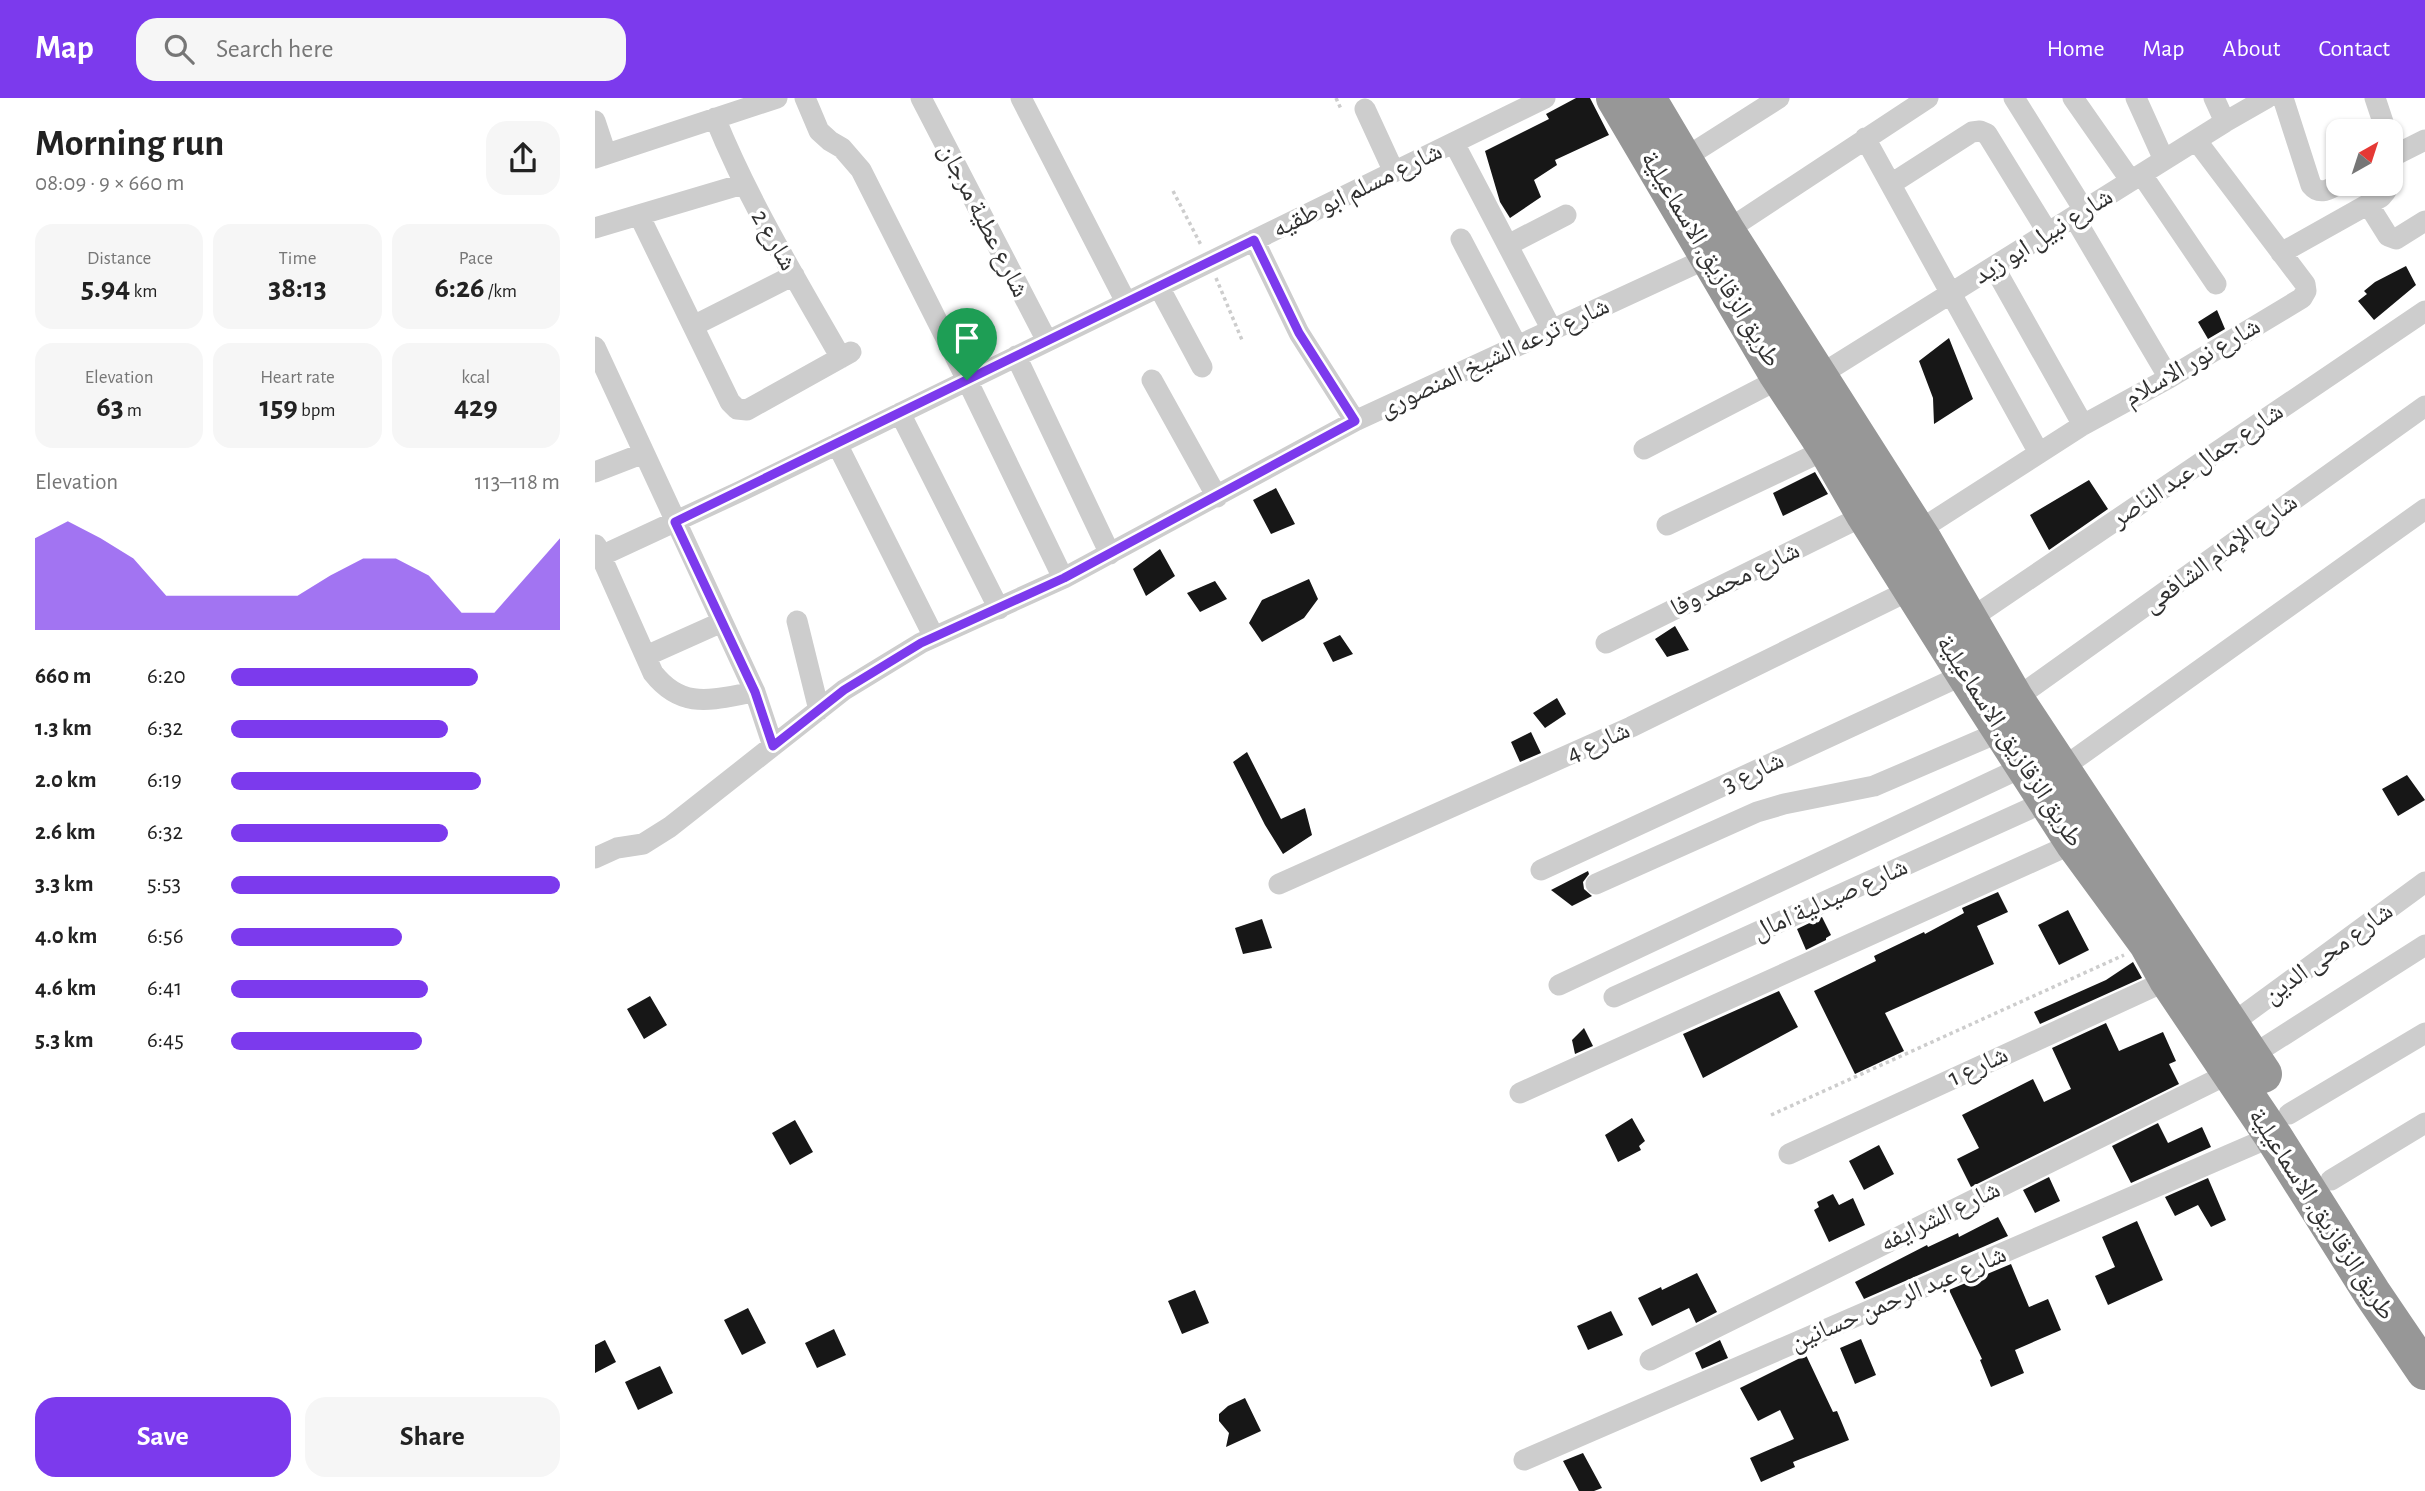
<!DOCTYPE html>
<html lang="en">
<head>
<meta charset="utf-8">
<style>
	:root { --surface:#fff; --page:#f6f6f6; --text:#222; --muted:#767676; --accent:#7c3aed }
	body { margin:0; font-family:"Alegreya Sans","Noto Naskh Arabic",sans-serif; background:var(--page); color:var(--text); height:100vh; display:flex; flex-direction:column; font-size:26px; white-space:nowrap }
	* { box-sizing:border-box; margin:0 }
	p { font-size:23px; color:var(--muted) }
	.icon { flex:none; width:38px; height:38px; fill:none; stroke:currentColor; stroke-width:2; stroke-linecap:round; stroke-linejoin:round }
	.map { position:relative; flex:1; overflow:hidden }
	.details { display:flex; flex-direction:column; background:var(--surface); width:595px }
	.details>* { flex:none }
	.needle { width:46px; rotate:39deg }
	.tools { position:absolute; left:1731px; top:21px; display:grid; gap:14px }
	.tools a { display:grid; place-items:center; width:77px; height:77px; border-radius:14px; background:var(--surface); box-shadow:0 2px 5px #0004; font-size:35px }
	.pin { position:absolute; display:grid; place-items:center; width:60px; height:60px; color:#fff; margin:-72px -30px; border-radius:50% 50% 50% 0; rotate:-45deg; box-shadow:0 0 7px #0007 }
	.pin .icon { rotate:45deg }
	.round { display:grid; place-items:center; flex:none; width:74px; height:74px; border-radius:21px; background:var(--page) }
	.summary { display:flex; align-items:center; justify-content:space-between; height:119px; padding:0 35px }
	h1 { font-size:38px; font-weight:700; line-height:52px }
	.stats { display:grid; grid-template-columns:repeat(3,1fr); gap:10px; height:119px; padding:7px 35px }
	.stats div { display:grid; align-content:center; border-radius:18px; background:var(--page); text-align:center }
	.stats b { font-size:30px; font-weight:700 }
	.stats small { font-size:19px; font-weight:400 }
	.stats p { font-size:19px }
	.chart { height:196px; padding:14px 35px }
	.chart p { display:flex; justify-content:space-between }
	.chart svg { width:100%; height:126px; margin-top:7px; fill:var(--accent); opacity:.7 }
	.button { display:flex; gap:14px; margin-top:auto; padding:14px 35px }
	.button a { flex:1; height:80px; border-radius:21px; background:var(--accent); color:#fff; font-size:28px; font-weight:700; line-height:80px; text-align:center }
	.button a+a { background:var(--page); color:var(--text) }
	ul { padding:0 35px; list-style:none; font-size:23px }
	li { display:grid; grid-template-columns:112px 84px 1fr; align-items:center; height:52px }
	li i { height:18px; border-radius:9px; background:var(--accent) }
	header { display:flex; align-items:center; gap:42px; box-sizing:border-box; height:98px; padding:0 35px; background:var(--accent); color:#fff }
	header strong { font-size:33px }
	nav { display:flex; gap:38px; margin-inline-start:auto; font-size:24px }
	.search { width:490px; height:63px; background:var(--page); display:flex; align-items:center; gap:18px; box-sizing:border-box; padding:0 24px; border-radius:21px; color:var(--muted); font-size:26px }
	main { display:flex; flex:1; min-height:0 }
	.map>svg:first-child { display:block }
</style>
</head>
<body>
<header>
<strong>Map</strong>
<div class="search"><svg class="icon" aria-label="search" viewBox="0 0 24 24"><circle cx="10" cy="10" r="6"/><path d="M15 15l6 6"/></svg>Search here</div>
<nav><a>Home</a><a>Map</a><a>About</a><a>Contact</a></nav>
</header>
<main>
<section class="details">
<div class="summary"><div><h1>Morning run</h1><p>08:09 · 9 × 660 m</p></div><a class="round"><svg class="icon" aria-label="share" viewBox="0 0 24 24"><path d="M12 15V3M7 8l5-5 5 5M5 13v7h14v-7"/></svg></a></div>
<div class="stats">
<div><p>Distance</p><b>5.94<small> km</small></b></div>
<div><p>Time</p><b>38:13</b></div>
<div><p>Pace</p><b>6:26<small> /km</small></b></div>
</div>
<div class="stats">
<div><p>Elevation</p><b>63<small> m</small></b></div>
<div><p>Heart rate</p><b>159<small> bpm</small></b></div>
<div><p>kcal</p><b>429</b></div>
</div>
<div class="chart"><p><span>Elevation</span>113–118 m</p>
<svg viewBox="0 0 160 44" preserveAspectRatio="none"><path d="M0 44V12L10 6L20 12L30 19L40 32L50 32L60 32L70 32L80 32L90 25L100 19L110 19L120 25L130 38L140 38L150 25L160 12V44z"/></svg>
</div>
<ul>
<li><b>660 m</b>6:20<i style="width:75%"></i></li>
<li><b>1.3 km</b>6:32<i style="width:66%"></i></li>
<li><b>2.0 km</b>6:19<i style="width:76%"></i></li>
<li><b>2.6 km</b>6:32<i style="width:66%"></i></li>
<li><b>3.3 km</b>5:53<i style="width:100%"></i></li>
<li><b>4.0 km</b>6:56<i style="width:52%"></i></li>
<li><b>4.6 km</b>6:41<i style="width:60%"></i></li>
<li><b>5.3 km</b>6:45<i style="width:58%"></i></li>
</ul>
<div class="button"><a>Save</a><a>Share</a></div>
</section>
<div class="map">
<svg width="1830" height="1393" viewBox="0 0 1830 1393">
	<rect width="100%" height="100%" fill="#fff"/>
	<path fill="#171717" d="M 981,0 L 995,0 L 1014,37 L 960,62 L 962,67 L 939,82 L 946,99 L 915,120 L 905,104 L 890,53 L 954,21 L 951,16 Z
		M 1811,168 L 1821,187 L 1779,222 L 1763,203 L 1772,196 L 1769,193 L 1780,184 Z
		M 1622,212 L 1630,231 L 1613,241 L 1603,224 Z
		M 1354,240 L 1378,301 L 1339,326 L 1338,300 L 1324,263 Z
		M 1220,374 L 1233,396 L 1188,418 L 1178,395 Z
		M 1494,382 L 1513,411 L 1454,452 L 1435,417 Z
		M 681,390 L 700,426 L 676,436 L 658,402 Z
		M 565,451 L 580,478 L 551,498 L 538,471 Z
		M 714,481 L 723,501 L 709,520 L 667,544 L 654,525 L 667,502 Z
		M 620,483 L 632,501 L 605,514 L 592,495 Z
		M 1080,528 L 1094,552 L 1072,559 L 1060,541 Z
		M 745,537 L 758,556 L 738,564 L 728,545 Z
		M 962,600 L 971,616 L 950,630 L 938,615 Z
		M 936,634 L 946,655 L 925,664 L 916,644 Z
		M 652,654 L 686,721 L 710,710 L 717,737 L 688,756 L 670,727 L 638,664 Z
		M 1812,677 L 1830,702 L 1803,718 L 1787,691 Z
		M 993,773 L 994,776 L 988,784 L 989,791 L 997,798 L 977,808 L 956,792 Z
		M 1403,794 L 1413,814 L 1382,828 L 1399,866 L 1290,915 L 1309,953 L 1260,976 L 1219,893 L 1281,863 L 1279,858 L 1329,834 L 1330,836 L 1369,815 L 1367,810 Z
		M 1473,812 L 1494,852 L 1464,867 L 1443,827 Z
		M 1227,819 L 1236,837 L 1231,840 L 1231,842 L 1211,852 L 1202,831 Z
		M 667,821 L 677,850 L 648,856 L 640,830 Z
		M 1538,864 L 1547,880 L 1445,926 L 1439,914 L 1511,882 Z
		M 1184,893 L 1203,929 L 1108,980 L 1088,936 Z
		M 55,898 L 72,927 L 49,941 L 32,911 Z
		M 1511,925 L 1524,953 L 1568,934 L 1581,963 L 1574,966 L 1584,986 L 1376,1089 L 1362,1061 L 1384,1050 L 1367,1017 L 1438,981 L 1449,1004 L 1476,991 L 1457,950 Z
		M 989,930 L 998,948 L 980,956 L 977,942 Z
		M 1037,1020 L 1050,1043 L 1044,1048 L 1046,1052 L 1023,1064 L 1010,1037 Z
		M 200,1022 L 218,1054 L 195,1067 L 177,1035 Z
		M 1563,1025 L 1573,1045 L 1607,1029 L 1616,1049 L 1536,1085 L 1517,1048 Z
		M 1284,1047 L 1299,1076 L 1269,1092 L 1254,1063 Z
		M 1454,1079 L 1465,1103 L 1440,1115 L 1428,1092 Z
		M 1613,1080 L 1631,1122 L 1616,1129 L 1603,1107 L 1580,1118 L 1570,1099 Z
		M 1238,1096 L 1244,1107 L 1258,1100 L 1270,1127 L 1234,1144 L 1219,1112 L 1224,1109 L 1222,1104 Z
		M 1403,1119 L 1413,1138 L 1269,1201 L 1260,1184 L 1332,1147 L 1333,1149 L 1363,1135 L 1364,1139 Z
		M 1542,1123 L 1568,1182 L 1513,1207 L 1500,1178 L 1520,1169 L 1507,1139 Z
		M 1416,1166 L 1434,1209 L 1453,1201 L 1466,1232 L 1420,1252 L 1429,1275 L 1396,1289 L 1385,1262 L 1387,1261 L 1354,1192 Z
		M 1102,1175 L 1122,1214 L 1101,1225 L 1094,1210 L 1057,1228 L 1043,1200 L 1066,1189 L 1067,1192 Z
		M 600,1192 L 614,1225 L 587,1236 L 573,1203 Z
		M 153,1210 L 171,1245 L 147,1257 L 129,1222 Z
		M 1016,1213 L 1028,1237 L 993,1252 L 982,1228 Z
		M 239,1231 L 251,1257 L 222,1270 L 210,1245 Z
		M 1266,1241 L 1281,1277 L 1260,1286 L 1245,1250 Z
		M 10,1242 L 21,1264 L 0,1275 L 0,1247 Z
		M 1125,1242 L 1133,1260 L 1107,1271 L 1100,1255 Z
		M 1211,1257 L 1238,1314 L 1242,1313 L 1254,1342 L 1198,1364 L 1200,1369 L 1166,1384 L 1155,1360 L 1199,1341 L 1185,1312 L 1163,1323 L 1145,1290 Z
		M 65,1268 L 78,1295 L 43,1312 L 30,1284 Z
		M 650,1300 L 666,1333 L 631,1349 L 634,1335 L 624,1323 L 624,1316 L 633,1308 Z
		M 988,1355 L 1007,1390 L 999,1393 L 984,1393 L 968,1363 Z"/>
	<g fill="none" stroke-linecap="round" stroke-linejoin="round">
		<path stroke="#cdcdcd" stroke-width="3.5" stroke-dasharray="3.5 3.5" stroke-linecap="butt" d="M 741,0 L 746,11
			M 578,93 L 606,147
			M 621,180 L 647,242
			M 1176,1017 L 1529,857"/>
		<path stroke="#cdcdcd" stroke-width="21" d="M 210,0 L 224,33 L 235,43 L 247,50 L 266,72 L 372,282 L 468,480
			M 326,0 L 452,243
			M 426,0 L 531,204
			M 1419,0 L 1489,112
			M 1478,0 L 1536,83
			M 1541,0 L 1569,62
			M 1619,0 L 1630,24
			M 1688,0 L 1716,87 C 1725,98 1734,91 1744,86
			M 1780,0 L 1788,24
			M 770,11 L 799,74
			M 120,20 C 154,104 201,181 246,260
			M 0,23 L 11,56
			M 1270,40 L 1444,355
			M 859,45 L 957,232
			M 1796,59 L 1830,42
			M 0,60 L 182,0
			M 1088,61 L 1184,0
			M 1547,77 L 1621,186
			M 1296,86 L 1377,34 L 1385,33 L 1392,36 L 1453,135
			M 1773,106 L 1793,138 L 1801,141 L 1830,123
			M 44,117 L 135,304 L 142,311 L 152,312 L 256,254
			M 1479,119 L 1574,280
			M 0,130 L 148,86
			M 1131,133 L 1333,0
			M 866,141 L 922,248
			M 659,142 L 704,235 L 760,323
			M 913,147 L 971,117
			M 1686,155 L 1786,99 L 1791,93 L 1792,86
			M 1399,169 L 1488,327
			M 564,189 L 607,269
			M 98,228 L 199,177
			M 0,249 L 160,594 L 178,648
			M 421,258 L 515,456
			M 1225,277 L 1630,24 L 1672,0
			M 557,282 L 622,399
			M 305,315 L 404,511
			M 242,346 L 339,539
			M 1049,351 L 1186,280
			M 0,374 L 49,355
			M 1072,427 L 1232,351
			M 1323,433 L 1488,327 L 1574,280 L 1707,200 L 1711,193 L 1710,186 L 1601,42
			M 1,447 L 58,575 C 88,613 118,601 160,594
			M 6,458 L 146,393 L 950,0
			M 1375,521 L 1830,213
			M 202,523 L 224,612
			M 1011,545 L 1270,417
			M 51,558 L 127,524
			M 1420,601 L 1830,308
			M 1466,671 L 1830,411
			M 0,760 L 22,750 L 48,746 L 75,729 L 249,592 L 326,545 L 469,480 L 760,323 L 1115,159
			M 946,772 L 1370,576
			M 684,786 L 1036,629 L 1317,491
			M 1001,786 L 1162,714 L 1189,706 L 1279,688 L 1407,633
			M 964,887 L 1430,668
			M 1019,899 L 1452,703
			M 1635,927 L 1830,784
			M 1656,958 L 1830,847
			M 925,995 L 1479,745
			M 1694,1016 L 1830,935
			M 1194,1056 L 1573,882
			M 1736,1082 L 1830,1025
			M 1055,1262 L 1635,975
			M 929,1362 L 1678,1038"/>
		<path stroke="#979797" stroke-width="38" d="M 1020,0 L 1182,275 L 1232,351 L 1270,417 L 1370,576 L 1479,745 L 1553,846 L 1573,882 L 1678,1038 L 1777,1195 L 1830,1273
			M 1052,0 L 1131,133 L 1329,444 L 1420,601 L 1668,976"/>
	</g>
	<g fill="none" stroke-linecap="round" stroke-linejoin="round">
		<g stroke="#fff" stroke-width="14">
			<path id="route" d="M 659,142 L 704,235 L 760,323 L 469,480 L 326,545 L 249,592 L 178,648 L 160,594 L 80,424 Z"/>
		</g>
		<use href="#route" stroke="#7c3aed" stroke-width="9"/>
	</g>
	<g text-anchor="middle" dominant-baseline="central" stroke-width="7" stroke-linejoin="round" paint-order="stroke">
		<g font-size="26" fill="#303030" stroke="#fff">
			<text transform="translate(762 92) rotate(-26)">شارع مسلم ابو طقيه</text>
			<text transform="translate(389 122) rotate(63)">شارع عطية مرجان</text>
			<text transform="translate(1448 138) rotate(-32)">شارع نبيل ابو زيد</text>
			<text transform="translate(179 142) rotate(60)">شارع 2</text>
			<text transform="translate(1116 161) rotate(59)">طريق الزقازيق, الاسماعيلية</text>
			<text transform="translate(899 259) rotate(-25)">شارع ترعه الشيخ المنصورى</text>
			<text transform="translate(1597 264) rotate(-30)">شارع نور الاسلام</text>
			<text transform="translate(1602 367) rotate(-34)">شارع جمال عبد الناصر</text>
			<text transform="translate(1625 455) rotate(-36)">شارع الإمام الشافعى</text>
			<text transform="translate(1140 481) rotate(-26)">شارع محمد وفا</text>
			<text transform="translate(1415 643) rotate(57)">طريق الزقازيق, الاسماعيلية</text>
			<text transform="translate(1003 644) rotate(-24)">شارع 4</text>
			<text transform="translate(1158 674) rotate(-25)">شارع 3</text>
			<text transform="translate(1235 801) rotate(-24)">شارع صيدلية امال</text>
			<text transform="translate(1733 855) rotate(-36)">شارع محى الدين</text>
			<text transform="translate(1383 968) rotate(-25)">شارع 1</text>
			<text transform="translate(1727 1116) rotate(57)">طريق الزقازيق, الاسماعيلية</text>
			<text transform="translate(1345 1118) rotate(-26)">شارع الشرايفه</text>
			<text transform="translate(1303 1200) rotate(-23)">شارع عبد الرحمن حسانين</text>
		</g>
	</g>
</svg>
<div class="tools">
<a><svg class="needle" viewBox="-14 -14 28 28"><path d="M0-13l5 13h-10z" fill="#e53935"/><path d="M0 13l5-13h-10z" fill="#767676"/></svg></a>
</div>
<div class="pin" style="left:372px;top:282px;background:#1e9e55"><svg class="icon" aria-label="arrive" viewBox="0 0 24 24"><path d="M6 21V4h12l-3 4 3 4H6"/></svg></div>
</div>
</main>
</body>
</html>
